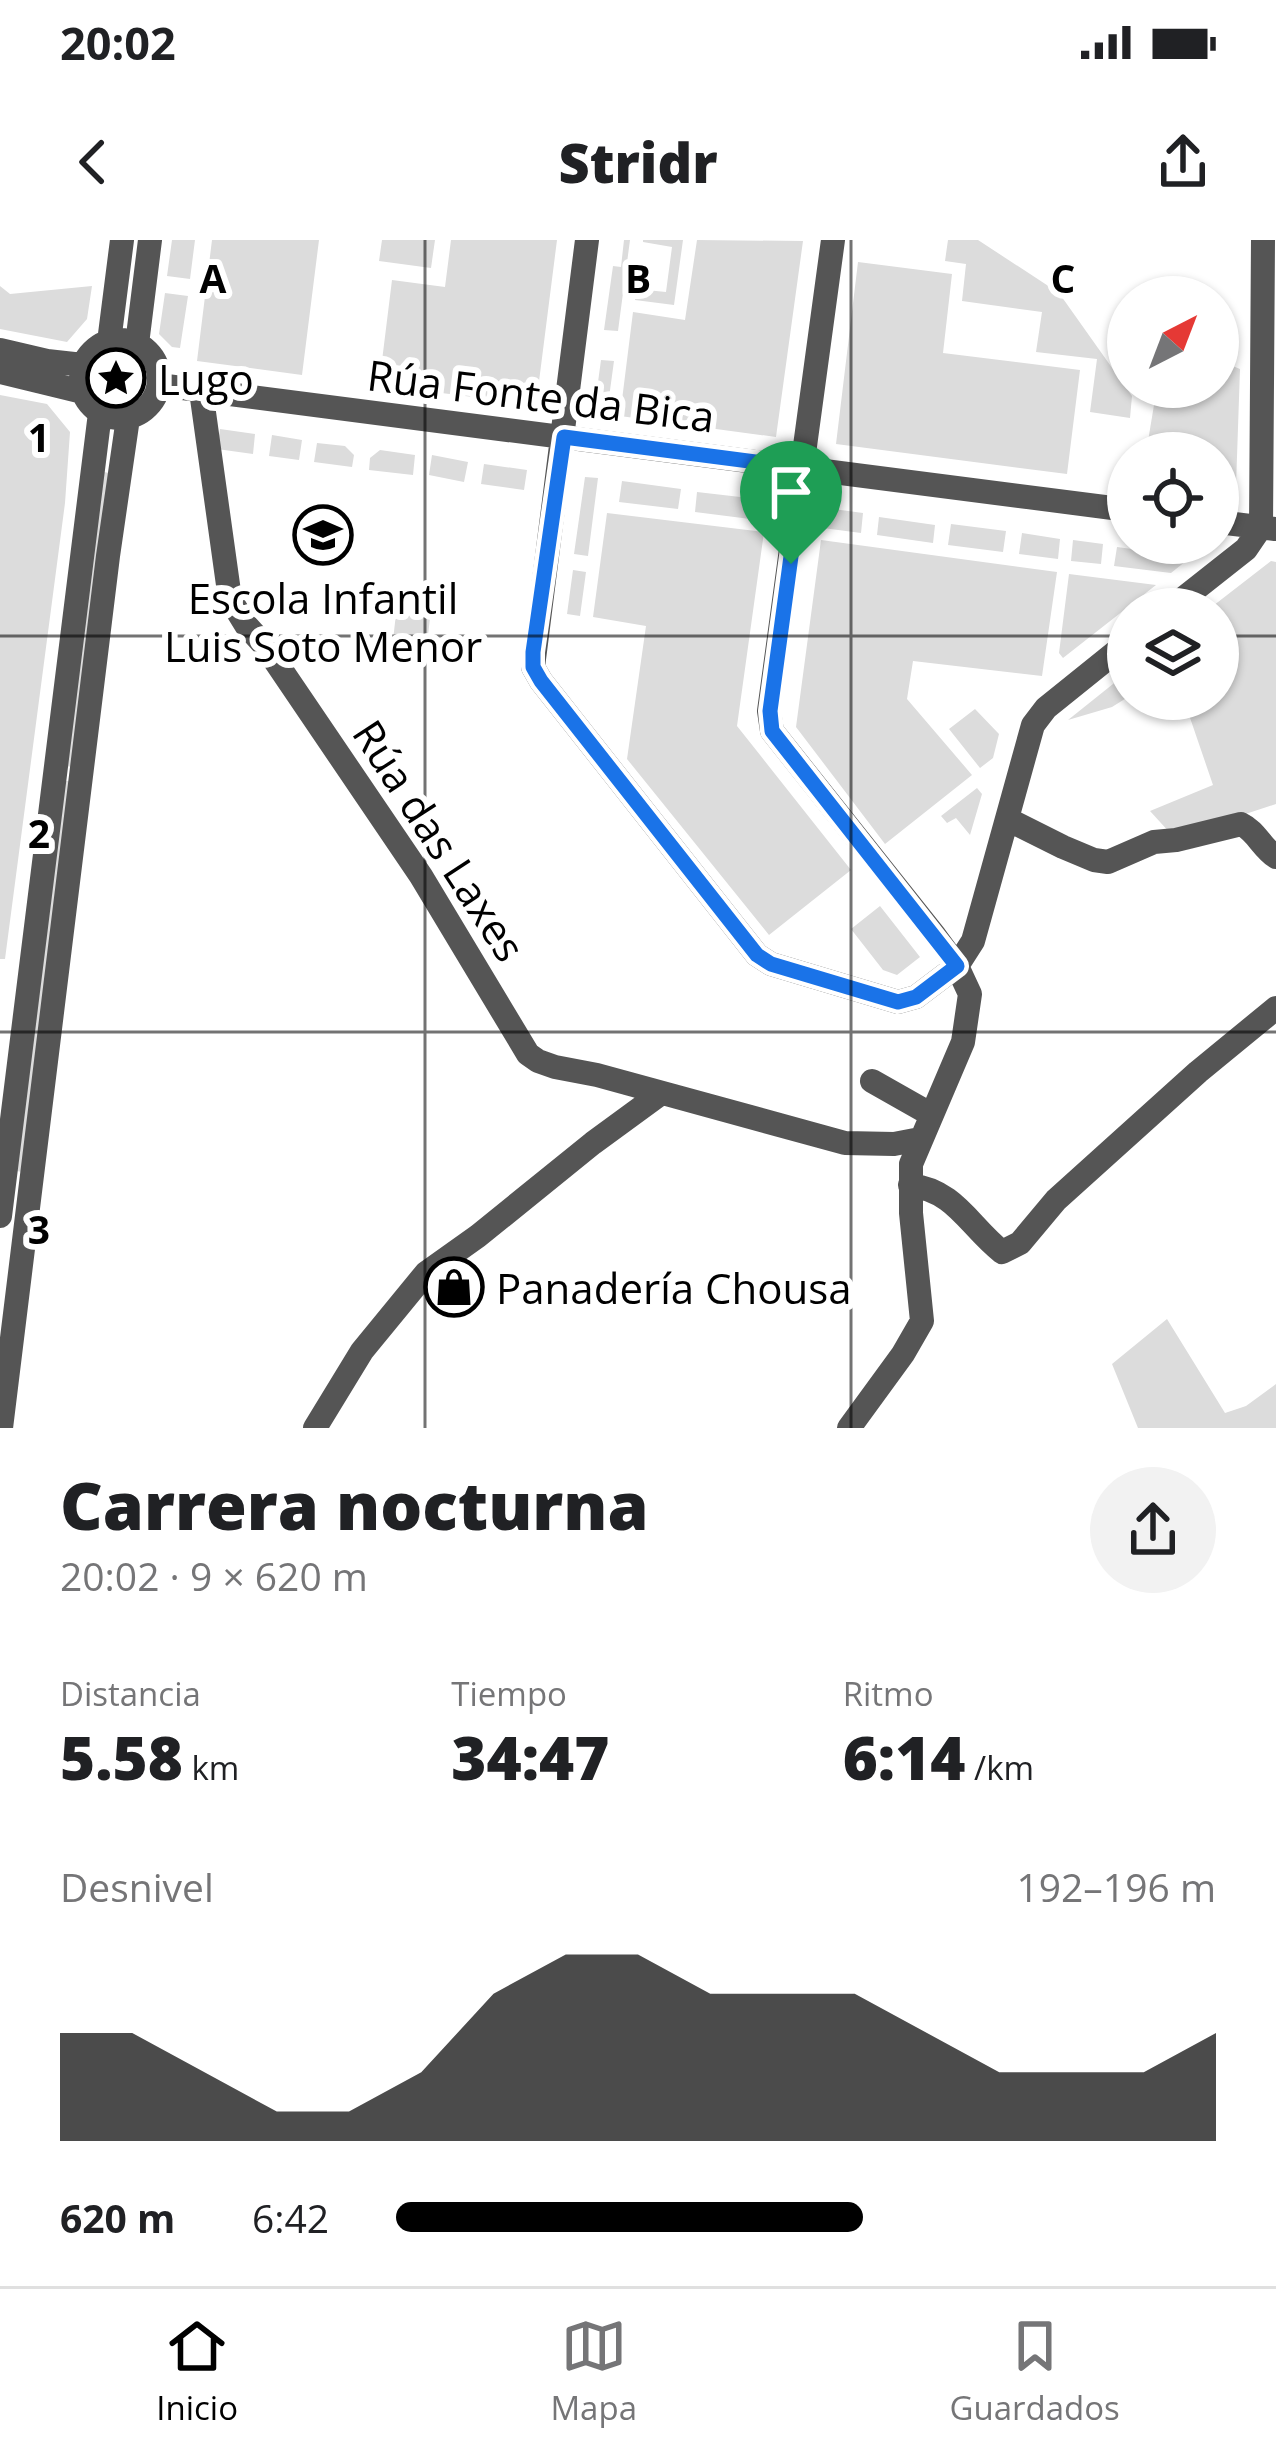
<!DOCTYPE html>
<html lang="es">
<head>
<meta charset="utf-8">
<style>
	:root { --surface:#fff; --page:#f2f2f2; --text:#202124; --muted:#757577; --line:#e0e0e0; --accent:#000 }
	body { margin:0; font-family:"Open Sans",sans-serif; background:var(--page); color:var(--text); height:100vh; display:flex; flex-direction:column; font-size:45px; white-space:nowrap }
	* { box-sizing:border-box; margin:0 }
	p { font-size:39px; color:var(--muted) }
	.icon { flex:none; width:66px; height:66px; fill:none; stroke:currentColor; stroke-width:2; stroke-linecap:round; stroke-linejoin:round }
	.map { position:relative; height:1188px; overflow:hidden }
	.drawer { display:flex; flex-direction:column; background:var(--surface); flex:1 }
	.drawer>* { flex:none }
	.needle { width:78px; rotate:42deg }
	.buttons { position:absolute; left:1107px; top:36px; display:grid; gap:24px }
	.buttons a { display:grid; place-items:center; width:132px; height:132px; border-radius:50%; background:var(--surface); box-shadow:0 3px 9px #0004; font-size:60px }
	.pin { position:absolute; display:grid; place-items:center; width:102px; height:102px; color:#fff; margin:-123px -51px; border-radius:50% 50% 50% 0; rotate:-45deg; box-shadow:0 0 12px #0007 }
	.pin .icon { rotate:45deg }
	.round { display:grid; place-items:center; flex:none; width:126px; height:126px; border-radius:63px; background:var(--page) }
	.headline { display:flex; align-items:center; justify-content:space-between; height:204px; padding:0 60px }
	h1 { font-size:66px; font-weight:800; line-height:90px }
	.figures { display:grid; grid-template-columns:repeat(3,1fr); gap:18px; height:204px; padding:12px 60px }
	.figures div { display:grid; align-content:center }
	.figures b { font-size:60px; font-weight:800 }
	.figures small { font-size:33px; font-weight:400 }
	.figures p { font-size:33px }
	.chart { height:336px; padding:24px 60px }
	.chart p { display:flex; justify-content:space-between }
	.chart svg { width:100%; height:216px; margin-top:12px; fill:var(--accent); opacity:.7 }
	ul { padding:0 60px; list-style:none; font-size:39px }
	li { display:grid; grid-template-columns:192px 144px 1fr; align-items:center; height:90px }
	li i { height:30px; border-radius:15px; background:var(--accent) }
	.status { display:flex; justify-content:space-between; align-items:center; height:84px; padding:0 60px; background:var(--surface); direction:ltr }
	.status svg { height:33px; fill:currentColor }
	header { display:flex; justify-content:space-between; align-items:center; height:156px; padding:0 60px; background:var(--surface); font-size:54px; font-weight:800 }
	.tab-bar { display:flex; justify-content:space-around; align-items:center; height:168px; border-top:3px solid var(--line); background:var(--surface); font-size:33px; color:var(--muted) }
	.tab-bar a { display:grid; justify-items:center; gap:6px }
	.tab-bar .selected { color:var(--accent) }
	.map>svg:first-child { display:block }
</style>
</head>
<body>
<div class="status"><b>20:02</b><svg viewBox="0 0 49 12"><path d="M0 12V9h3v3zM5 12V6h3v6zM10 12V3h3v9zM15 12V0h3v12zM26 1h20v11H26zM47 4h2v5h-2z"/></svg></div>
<header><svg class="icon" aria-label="back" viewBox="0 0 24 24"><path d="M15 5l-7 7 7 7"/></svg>Stridr<svg class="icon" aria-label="share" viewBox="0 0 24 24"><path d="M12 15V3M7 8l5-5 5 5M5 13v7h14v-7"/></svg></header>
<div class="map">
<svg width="1276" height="1188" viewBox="0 0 1276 1188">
	<rect width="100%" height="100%" fill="#fff"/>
	<path fill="#dcdcdc" d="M 172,0 L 195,0 L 190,39 L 167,36 Z
		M 212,0 L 319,0 L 302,135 L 197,121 Z
		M 382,0 L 435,0 L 431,28 L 379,21 Z
		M 451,0 L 557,0 L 536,165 L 379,145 L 392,40 L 445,47 Z
		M 624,0 L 630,0 L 618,91 L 604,90 L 613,26 L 621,27 Z
		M 643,0 L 683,0 L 674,65 L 635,60 L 636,49 L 666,52 L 672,7 L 643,2 Z
		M 697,0 L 803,1 L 776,197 L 620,176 L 633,72 L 685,80 Z
		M 948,0 L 978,0 L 1059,53 L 1132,156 L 1130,178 L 1090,172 L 1097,119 L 1036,112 L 1042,72 L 962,61 L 966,24 L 945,21 Z
		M 858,22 L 952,34 L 943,113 L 1080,130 L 1067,234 L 836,204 Z
		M 0,46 L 10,54 L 92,46 L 87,79 L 67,102 L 0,89 Z
		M 165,53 L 188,56 L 180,108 L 172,107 L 159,94 Z
		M96 140a22 22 0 1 1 44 0a22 22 0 1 1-44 0Z
		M 601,120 L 614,121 L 608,165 L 595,164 Z
		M 1218,120 L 1240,129 L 1236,246 L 1218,244 L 1218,213 L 1146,213 L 1157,147 L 1218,147 Z
		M 0,155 L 47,164 L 70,192 L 65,263 L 5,719 L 0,719 Z
		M 220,189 L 255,194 L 253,214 L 217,209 Z
		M 272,195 L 302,200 L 299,220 L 269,216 Z
		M 317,203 L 345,206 L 354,215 L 352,227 L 314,222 Z
		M 380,210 L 415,215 L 413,235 L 369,230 L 370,218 Z
		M 432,215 L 468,222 L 464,242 L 429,235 Z
		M 484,224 L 527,230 L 524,250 L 481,244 Z
		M 104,232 L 109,233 L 73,527 L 65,526 Z
		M 585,237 L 598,238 L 588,316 L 574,314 Z
		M 622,241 L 681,249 L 678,269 L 619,262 Z
		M 697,252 L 767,260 L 765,281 L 695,272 Z
		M 826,268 L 863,273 L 861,293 L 823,288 Z
		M 607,273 L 764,292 L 737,486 L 851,630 L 769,695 L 627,519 L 646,386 L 593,377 Z
		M 879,277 L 935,285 L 933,303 L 877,295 Z
		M 951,284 L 1006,291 L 1003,312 L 948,305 Z
		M 1022,293 L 1060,299 L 1058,319 L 1019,314 Z
		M 821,300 L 1057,332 L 1042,436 L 913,421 L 907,459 L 972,535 L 885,604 L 796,487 Z
		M 1073,300 L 1103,304 L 1101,324 L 1071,321 Z
		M 1117,307 L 1191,317 L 1171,333 L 1114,326 Z
		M 1271,321 L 1276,322 L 1276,564 L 1206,587 L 1171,594 L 1150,571 L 1213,545 L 1187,469 L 1170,477 L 1161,459 L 1218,459 L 1218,369 L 1209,369 Z
		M 573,330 L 586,332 L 580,376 L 567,374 Z
		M 1069,334 L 1156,345 L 1063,418 L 1059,413 Z
		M 396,374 L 430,378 L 427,404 L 393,400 Z
		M 1128,432 L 1128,457 L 1112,467 L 1068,480 Z
		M 975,469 L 999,494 L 993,518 L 980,528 L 949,489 Z
		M 64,541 L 70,541 L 23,932 L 16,931 Z
		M 977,548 L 982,554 L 970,595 L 956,578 L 947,583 L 941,576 Z
		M 880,666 L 920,717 L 897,735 L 883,730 L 851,689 Z
		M 1167,1079 L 1225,1173 L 1246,1166 L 1276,1144 L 1276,1188 L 1138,1188 L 1112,1124 Z"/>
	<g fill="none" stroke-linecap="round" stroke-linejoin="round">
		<path stroke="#555" stroke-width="24" d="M 587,0 L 533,427 L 541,441 L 757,715 L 771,724 L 898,762 L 916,757 L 957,726 L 973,701 L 1033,485 L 1046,468 L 1128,402
			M 833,0 L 769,471 L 772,491 L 935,696 L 957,726 L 970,754 L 963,802 L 911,924 L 911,973 L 922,1081 L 903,1114 L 849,1188
			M81 139a39 39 0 1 1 78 0a39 39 0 1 1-78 0Z
			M 109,102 L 122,0
			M 137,104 L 150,0
			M 0,110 L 47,121 L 83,125
			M 0,132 L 83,152
			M 159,145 L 1128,270
			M 201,151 L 230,359 L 246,385 L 265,406 L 421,636 L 528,814 L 538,821 L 555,827 L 597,835 L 845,903 L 894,904 L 920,899
			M 1218,282 L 1275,289
			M 1170,369 L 1246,309 L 1261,287 L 1263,0
			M 1007,579 L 1063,607 L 1094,620 L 1108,622 L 1154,602 L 1176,600 L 1241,584 C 1256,591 1262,608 1276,617
			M 872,841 L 932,875
			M 910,945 C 956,951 968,985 1002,1012 L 1020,1003 L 1056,960 L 1198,832 L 1276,768
			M 0,976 L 100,173
			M 1,1188 L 108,316 L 128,178
			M 315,1188 L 362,1111 L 426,1033 L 478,996 L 593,903 L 660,854"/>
	</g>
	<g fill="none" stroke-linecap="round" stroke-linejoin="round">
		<g stroke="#fff" stroke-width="24">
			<path id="route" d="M 564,197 L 803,228 L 770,471 L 772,491 L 957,726 L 916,757 L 898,762 L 771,724 L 757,715 L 541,441 L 533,427 L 533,412 Z"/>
		</g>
		<use href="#route" stroke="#1a73e8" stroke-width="15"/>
	</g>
	<path fill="none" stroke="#000" stroke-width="3" stroke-opacity="0.55" d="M 425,0 L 425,1188M 851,0 L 851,1188M 0,396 L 1128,396M 1218,396 L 1276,396M 0,792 L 1276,792"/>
	<defs>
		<g id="sight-ring" transform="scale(3)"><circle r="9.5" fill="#fff" stroke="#000" stroke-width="1.5"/><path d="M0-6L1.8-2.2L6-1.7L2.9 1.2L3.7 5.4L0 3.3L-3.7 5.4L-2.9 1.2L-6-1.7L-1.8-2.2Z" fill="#000"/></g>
		<g id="school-ring" transform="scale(3)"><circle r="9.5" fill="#fff" stroke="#000" stroke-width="1.5"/><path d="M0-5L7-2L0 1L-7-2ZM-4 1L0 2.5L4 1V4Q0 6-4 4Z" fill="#000"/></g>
		<g id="shop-ring" transform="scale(3)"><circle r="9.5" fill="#fff" stroke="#000" stroke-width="1.5"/><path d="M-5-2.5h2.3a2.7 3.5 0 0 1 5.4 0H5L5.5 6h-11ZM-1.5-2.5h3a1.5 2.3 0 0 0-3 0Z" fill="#000"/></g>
	</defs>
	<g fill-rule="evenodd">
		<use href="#sight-ring" x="116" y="138"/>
		<use href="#school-ring" x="323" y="295"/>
		<use href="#shop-ring" x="454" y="1047"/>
	</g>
	<g text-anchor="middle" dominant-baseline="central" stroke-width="12" stroke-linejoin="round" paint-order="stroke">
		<g font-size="42" fill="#000" stroke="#fff" text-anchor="start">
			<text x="158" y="138">Lugo</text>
			<text x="323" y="357" text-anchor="middle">Escola Infantil<tspan x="323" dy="48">Luis Soto Menor</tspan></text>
			<text x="496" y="1047">Panadería Chousa</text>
		</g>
		<g font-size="42" fill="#000" stroke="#fff">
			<text transform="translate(541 155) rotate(7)">Rúa Fonte da Bica</text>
			<text transform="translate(440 600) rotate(57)">Rúa das Laxes</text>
		</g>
	</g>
	<g font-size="39" text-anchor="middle" font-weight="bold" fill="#000" stroke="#fff" stroke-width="12" stroke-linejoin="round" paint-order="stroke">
		<text x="213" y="53">A</text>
		<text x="638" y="53">B</text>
		<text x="1063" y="53">C</text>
		<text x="39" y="212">1</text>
		<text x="39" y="608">2</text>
		<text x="39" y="1004">3</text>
	</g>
</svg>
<div class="buttons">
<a><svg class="needle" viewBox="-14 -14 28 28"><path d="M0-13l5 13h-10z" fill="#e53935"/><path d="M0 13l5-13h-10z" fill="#757577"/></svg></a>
<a><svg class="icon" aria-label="locate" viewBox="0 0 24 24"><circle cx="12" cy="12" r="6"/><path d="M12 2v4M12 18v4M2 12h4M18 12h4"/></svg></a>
<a><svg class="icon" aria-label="layers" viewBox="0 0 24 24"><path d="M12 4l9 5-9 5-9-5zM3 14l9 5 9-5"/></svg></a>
</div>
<div class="pin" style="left:791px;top:324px;background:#1e9e55"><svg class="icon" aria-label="arrive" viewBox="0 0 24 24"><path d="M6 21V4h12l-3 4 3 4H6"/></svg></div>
</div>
<section class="drawer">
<div class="headline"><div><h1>Carrera nocturna</h1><p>20:02 · 9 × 620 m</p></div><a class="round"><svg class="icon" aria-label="share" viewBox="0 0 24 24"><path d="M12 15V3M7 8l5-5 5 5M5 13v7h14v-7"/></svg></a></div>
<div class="figures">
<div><p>Distancia</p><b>5.58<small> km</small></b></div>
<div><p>Tiempo</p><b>34:47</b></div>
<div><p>Ritmo</p><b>6:14<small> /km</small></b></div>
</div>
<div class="chart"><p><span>Desnivel</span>192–196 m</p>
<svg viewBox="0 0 160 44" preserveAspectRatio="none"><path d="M0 44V22L10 22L20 30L30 38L40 38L50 30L60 14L70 6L80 6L90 14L100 14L110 14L120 22L130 30L140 30L150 30L160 22V44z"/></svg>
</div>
<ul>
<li><b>620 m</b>6:42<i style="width:57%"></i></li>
</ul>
</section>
<nav class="tab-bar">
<a class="selected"><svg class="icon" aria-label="home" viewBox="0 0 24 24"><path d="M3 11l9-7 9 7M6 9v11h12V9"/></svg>Inicio</a>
<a><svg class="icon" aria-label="map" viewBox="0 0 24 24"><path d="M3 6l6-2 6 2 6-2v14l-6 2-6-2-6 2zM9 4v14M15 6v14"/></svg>Mapa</a>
<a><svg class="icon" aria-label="saved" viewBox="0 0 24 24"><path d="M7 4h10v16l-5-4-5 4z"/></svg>Guardados</a>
</nav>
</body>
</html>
